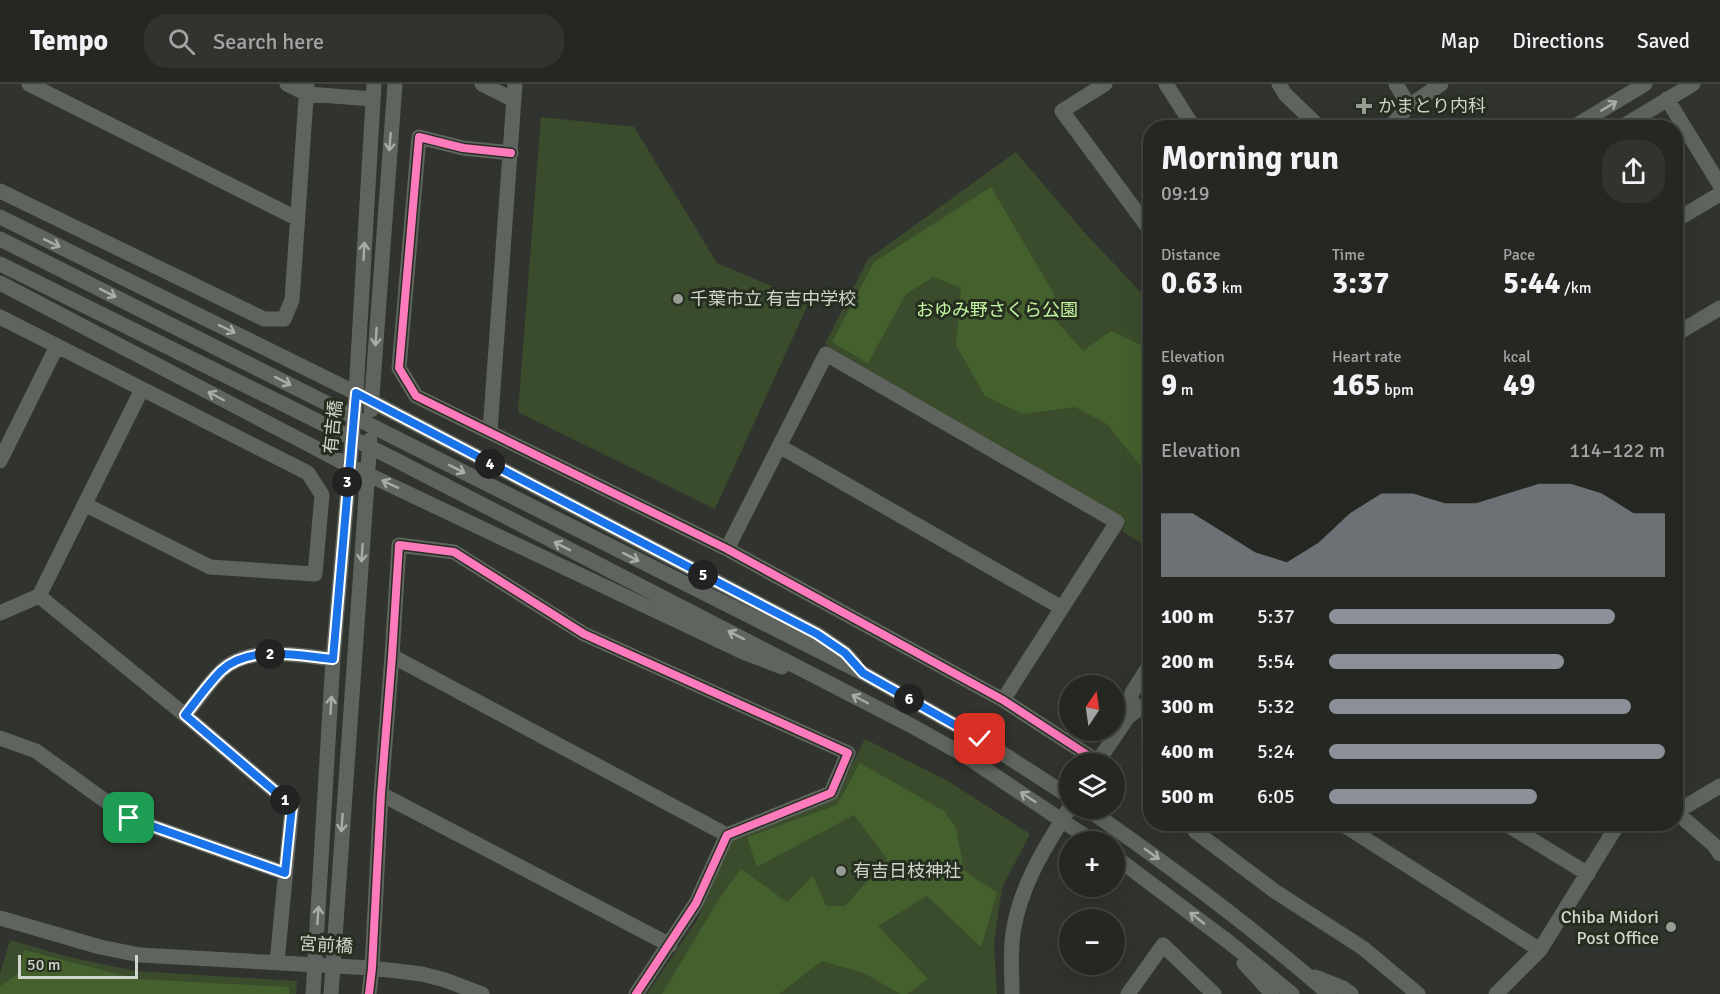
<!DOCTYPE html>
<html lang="en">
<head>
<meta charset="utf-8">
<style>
	:root { --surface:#252722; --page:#31332f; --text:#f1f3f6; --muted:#a3a5a5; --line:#424440; --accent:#8c9099 }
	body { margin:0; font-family:Signika,"Noto Sans JP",sans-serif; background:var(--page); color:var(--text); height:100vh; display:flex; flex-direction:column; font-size:22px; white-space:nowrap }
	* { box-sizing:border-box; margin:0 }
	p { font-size:20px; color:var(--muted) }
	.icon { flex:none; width:33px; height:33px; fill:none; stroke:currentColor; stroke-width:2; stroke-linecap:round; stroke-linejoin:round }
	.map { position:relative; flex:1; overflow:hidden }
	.details { position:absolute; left:1143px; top:36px; width:540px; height:711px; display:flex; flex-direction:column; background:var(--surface); border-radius:24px; box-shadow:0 6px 24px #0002,0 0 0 2px var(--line) }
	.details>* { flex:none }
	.needle { width:39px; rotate:13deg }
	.tools { position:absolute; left:1059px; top:591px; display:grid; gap:12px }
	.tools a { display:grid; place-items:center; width:66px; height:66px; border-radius:50%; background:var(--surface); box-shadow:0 6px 24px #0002,0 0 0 2px var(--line); font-size:30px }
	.scale { position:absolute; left:18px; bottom:15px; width:120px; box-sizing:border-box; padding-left:6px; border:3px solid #cfd4cc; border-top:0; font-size:16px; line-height:21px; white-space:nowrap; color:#cfd4cc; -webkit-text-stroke:4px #262e20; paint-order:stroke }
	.pin { position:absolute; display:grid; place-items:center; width:51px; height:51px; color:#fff; margin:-26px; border-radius:12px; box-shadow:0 3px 9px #0006 }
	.km { position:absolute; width:30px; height:30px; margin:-15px; border-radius:50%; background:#222; color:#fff; font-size:16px; line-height:30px; text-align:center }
	.round { display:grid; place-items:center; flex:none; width:63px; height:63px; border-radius:24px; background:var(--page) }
	.head { display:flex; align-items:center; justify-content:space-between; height:102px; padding:0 18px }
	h1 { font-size:33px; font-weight:700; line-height:45px }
	.figures { display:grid; grid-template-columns:repeat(3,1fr); gap:9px; height:102px; padding:6px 18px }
	.figures div { display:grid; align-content:center }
	.figures b { font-size:30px; font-weight:700 }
	.figures small { font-size:16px; font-weight:400 }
	.figures p { font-size:16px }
	.chart { height:168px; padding:12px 18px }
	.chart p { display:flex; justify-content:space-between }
	.chart svg { width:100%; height:108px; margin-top:6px; fill:var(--accent); opacity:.7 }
	ul { padding:0 18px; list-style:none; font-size:20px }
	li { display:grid; grid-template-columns:96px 72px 1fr; align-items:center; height:45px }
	li i { height:15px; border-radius:8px; background:var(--accent) }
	header { display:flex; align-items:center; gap:36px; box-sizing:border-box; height:84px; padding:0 30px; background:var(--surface); border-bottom:2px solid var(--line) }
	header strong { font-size:28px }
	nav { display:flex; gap:33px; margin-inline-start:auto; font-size:21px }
	.search { width:420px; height:54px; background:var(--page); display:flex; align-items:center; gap:15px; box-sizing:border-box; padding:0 21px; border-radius:24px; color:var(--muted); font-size:22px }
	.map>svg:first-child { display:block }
</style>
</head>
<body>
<header>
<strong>Tempo</strong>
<div class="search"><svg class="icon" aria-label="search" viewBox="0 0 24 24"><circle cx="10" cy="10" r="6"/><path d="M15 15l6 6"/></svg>Search here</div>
<nav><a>Map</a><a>Directions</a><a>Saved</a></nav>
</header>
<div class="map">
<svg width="1720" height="910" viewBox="0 0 1720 910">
	<rect width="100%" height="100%" fill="#31342e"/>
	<path fill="#3b4c2d" d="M 541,33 L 634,43 L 717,179 L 809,218 L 715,425 L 518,328 Z
		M 1016,68 L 1084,148 L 1150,218 L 1150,465 L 1122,447 L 1126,439 L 825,260 L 868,175 Z
		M 865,655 L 948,697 L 1030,750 L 1002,804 L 994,859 L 997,910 L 647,910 L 697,836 L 734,751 L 835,715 Z
		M 10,856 L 69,873 L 135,887 L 297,897 L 296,910 L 0,910 L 0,890 Z"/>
	<path fill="#44602d" d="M 991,103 L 1054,210 L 1058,239 L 1083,267 L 1111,247 L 1150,265 L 1150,394 L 1107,340 L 1075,323 L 1023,330 L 985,312 L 956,261 L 961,204 L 933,193 L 906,210 L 868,279 L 832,258 L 874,178 Z
		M 860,679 L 944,727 L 956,744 L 964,786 L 997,809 L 981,863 L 927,812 L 878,842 L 928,895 L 907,910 L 900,910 L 864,889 L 822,877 L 779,910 L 662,910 L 722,810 L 741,785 L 787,818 L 813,792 L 826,822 L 845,822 L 887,775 L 854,731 L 757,783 L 747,753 L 837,721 Z
		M 24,866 L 137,895 L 289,903 L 289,910 L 0,910 L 0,902 L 19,889 Z"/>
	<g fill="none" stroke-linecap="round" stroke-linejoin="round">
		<path stroke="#60645e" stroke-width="15" d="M 29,0 L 296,134
			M 287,0 L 307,10 L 373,15
			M 482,0 L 514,16
			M 1105,0 L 1062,27 L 1150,146
			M 1166,0 L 1194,44
			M 1279,0 L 1285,10 L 1320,44
			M 1396,0 L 1409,22
			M 1667,15 L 1720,101
			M 1389,44 L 1409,22 L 1441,0
			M 1572,44 L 1645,0
			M 1620,44 L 1693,0
			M 511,69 L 463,64 L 419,53 L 399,284 L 416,312 L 727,465 L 1003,616 L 1097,677
			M 0,107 L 264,235 L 284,235 L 292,216 L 307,0
			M 0,133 L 356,309 L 817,550 L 845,569 L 855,580
			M 1676,136 L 1720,110
			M 0,155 L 863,589 L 980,655 L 1070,713
			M 0,180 L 390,373 L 912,642 L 964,671 L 1094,758
			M 0,199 L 348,381 L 743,568 L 782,583
			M 0,233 L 308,389 L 322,411 L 315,490 L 210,483 L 86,421
			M 1676,250 L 1720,224
			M 371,326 L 395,0
			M 490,347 L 515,0
			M 779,362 L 1062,524
			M 0,377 L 57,262
			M 727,465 L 826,270 L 1117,438 L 1003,616
			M 39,512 L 185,631 L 292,722 L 277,878
			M 0,529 L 39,512 L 142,305
			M 392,572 L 727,751
			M 185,631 C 197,617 208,600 221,587 C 249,560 299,572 333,575
			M 1128,633 L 1132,609 L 1150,580
			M 0,654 L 36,667 L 129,734 L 285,789
			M 1096,680 L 1128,633 L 1147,619 L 1150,613
			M 381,710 L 670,861
			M 1086,724 C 1170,782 1252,843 1329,910
			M 1676,728 L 1714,761 L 1720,770
			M 1676,728 L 1720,702
			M 1190,740 L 1196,748 L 1276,808 L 1363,864 L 1418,910
			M 1342,740 L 1540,866
			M 1506,740 L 1588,790
			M 1114,772 L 1230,859 L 1292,910
			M 0,834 L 100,863 L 140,871 L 372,884 L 422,890 L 445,896 L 482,910
			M 1244,879 L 1272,910
			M 1315,893 L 1343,904 L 1351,910
			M 313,910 L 333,575 L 356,309 L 374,0
			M 331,910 L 370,356
			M 369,910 L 372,884 L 381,710 L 392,572 L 399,461 L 454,468 L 584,550 L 848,669 L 831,709 L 727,751 L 696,819 L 636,910
			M 1012,910 C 1012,890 1010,870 1013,849 C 1020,802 1045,763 1070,723
			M 1128,910 L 1163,861 L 1214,910
			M 1496,910 L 1540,866 L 1618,740"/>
		<g stroke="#262e20" stroke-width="11">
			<path id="cycleway" d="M 511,69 L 463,64 L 419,53 L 399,284 L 416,312 L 727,465 L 1003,616 L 1097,677 L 1096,680
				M 369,910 L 372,884 L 381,710 L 392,572 L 399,461 L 454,468 L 584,550 L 848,669 L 831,709 L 727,751 L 696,819 L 636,910"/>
		</g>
		<use href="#cycleway" stroke="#fd7abc" stroke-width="8"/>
	</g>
	<defs><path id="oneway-shaft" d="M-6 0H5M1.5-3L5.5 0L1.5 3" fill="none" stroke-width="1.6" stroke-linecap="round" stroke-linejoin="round" transform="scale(1.5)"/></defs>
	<g stroke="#a8ada6">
		<use href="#oneway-shaft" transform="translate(1609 22) rotate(-31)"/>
		<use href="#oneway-shaft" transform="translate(390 58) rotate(94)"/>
		<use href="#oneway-shaft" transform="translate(52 159) rotate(26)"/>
		<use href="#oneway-shaft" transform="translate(364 167) rotate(-87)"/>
		<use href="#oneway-shaft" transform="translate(108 209) rotate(27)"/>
		<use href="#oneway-shaft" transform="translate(227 245) rotate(26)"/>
		<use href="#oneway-shaft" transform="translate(376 253) rotate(94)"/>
		<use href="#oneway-shaft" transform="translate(283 297) rotate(27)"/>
		<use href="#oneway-shaft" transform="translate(216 312) rotate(-152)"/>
		<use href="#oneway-shaft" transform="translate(457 385) rotate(27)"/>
		<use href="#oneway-shaft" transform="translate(390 400) rotate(-155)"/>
		<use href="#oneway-shaft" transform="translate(562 462) rotate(-153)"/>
		<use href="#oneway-shaft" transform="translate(362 469) rotate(94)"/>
		<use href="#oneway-shaft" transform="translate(631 473) rotate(27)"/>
		<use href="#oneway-shaft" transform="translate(736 551) rotate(-153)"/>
		<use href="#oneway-shaft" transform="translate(860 615) rotate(-152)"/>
		<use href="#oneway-shaft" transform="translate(331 621) rotate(-87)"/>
		<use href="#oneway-shaft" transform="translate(1028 713) rotate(-147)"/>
		<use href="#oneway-shaft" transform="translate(342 739) rotate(94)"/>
		<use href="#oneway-shaft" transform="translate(1152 770) rotate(36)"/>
		<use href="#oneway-shaft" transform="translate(318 831) rotate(-86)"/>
		<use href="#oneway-shaft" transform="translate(1197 834) rotate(-142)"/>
	</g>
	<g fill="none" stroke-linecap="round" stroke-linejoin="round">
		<g stroke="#fff" stroke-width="12">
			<path id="route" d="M 129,734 L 285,789 L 292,722 L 185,631 C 197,616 208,600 221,587 C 249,560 299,572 333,575 L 356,309 L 817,550 L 845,569 L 863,589 L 980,655"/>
		</g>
		<use href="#route" stroke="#1a73e8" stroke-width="8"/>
	</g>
	<g fill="#989c95" stroke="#262e20" stroke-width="2">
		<path d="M1361 13h6v6h6v6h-6v6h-6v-6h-6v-6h6z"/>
		<circle cx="678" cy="215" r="6"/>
		<circle cx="841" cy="787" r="6"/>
		<circle cx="1671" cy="843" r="6"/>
	</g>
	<g text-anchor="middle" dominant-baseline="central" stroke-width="6" stroke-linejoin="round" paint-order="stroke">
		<g font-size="18" fill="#cfd4cc" stroke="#262e20" text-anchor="start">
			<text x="1378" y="22">かまとり内科</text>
			<text x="690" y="215">千葉市立 有吉中学校</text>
			<text x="853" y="787">有吉日枝神社</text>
			<text x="1659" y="833" text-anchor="end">Chiba Midori<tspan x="1659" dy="21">Post Office</tspan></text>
		</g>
		<g font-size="18" fill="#c4f6a0" stroke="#262e20">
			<text x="997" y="226">おゆみ野さくら公園</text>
		</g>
		<g font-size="18" fill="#cfd4cc" stroke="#262e20">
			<text transform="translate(333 343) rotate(-84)">有吉橋</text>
			<text transform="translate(326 861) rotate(3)">宮前橋</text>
		</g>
	</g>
</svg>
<div class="tools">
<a><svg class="needle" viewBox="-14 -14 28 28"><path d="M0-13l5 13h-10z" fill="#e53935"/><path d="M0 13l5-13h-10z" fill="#a3a5a5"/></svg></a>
<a><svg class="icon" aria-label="layers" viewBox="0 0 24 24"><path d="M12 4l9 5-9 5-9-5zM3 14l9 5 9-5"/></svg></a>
<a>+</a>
<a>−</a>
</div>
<div class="scale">50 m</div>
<div class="pin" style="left:129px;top:734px;background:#1e9e55"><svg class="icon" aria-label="arrive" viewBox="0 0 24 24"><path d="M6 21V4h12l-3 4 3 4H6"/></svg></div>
<div class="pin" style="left:980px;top:655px;background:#d93025"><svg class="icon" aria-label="check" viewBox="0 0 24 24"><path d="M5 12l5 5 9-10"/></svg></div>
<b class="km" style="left:285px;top:716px">1</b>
<b class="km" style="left:270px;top:570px">2</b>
<b class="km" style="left:347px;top:398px">3</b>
<b class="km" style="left:490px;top:380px">4</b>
<b class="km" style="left:703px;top:491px">5</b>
<b class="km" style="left:909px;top:615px">6</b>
<section class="details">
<div class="head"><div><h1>Morning run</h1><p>09:19</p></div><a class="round"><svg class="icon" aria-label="share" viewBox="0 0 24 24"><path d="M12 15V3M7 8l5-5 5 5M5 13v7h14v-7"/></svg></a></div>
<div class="figures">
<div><p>Distance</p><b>0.63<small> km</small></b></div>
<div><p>Time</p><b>3:37</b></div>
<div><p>Pace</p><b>5:44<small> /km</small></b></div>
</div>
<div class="figures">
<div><p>Elevation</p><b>9<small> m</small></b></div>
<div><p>Heart rate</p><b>165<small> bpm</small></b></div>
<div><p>kcal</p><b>49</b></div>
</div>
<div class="chart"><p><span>Elevation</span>114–122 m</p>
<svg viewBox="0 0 160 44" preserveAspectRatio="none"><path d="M0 44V18L10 18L20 26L30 34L40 38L50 30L60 18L70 10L80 10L90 14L100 14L110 10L120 6L130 6L140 10L150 18L160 18V44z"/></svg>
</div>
<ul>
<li><b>100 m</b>5:37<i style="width:85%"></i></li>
<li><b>200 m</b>5:54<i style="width:70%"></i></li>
<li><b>300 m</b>5:32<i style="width:90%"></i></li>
<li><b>400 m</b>5:24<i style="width:100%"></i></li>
<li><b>500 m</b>6:05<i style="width:62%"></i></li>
</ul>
</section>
</div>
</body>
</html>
